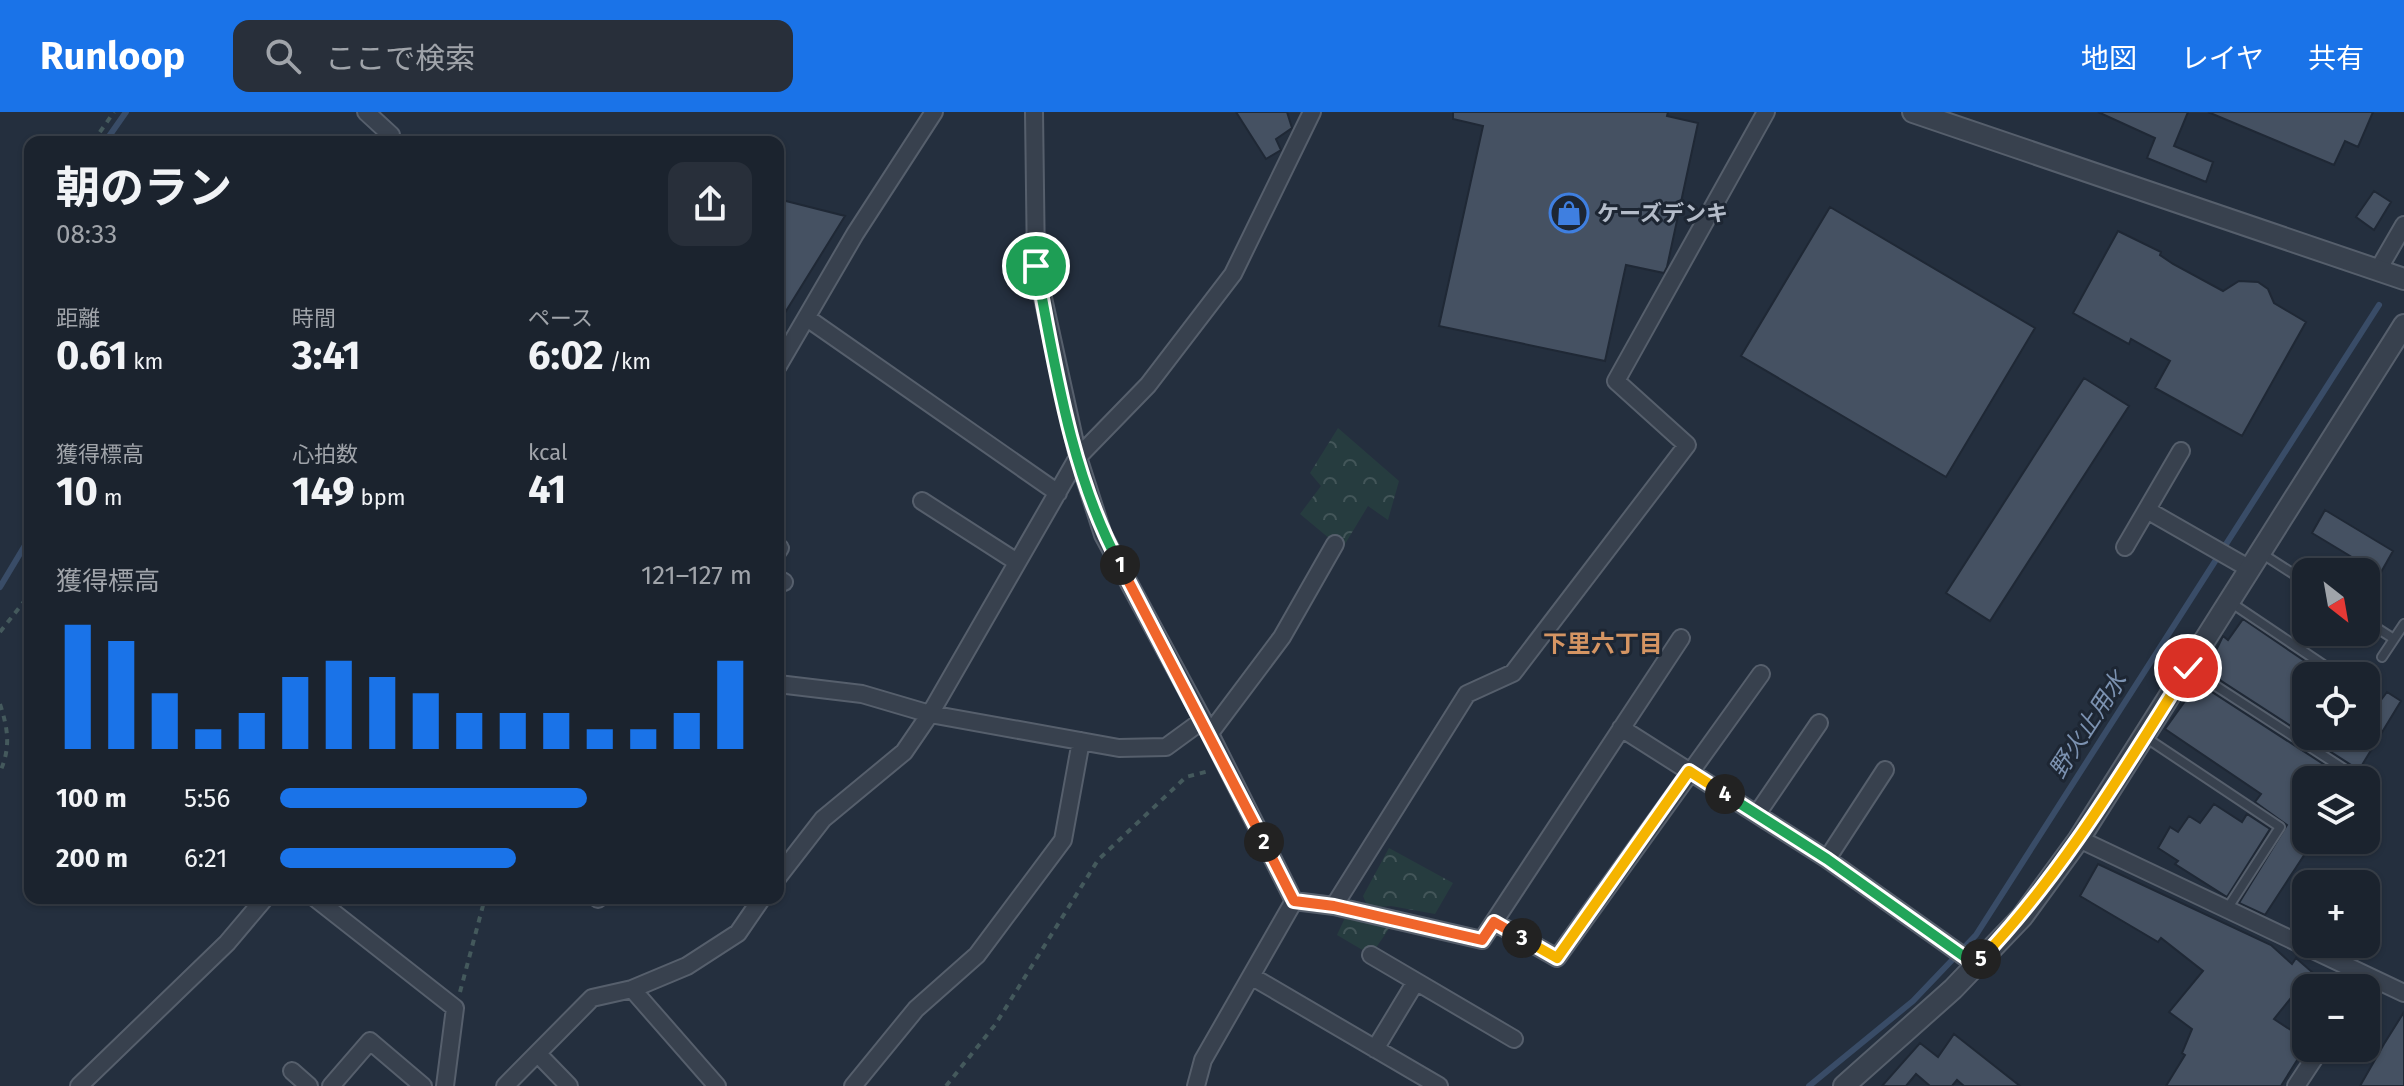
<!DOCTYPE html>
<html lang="ja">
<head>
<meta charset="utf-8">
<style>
	:root { --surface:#1b232e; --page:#282f3a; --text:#f1f3f6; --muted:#a0a4aa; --line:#39404a; --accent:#1a73e8 }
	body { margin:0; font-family:"Fira Sans","Noto Sans JP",sans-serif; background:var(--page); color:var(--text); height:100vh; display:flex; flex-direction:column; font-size:30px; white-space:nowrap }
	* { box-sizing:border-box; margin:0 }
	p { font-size:26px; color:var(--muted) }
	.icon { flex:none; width:44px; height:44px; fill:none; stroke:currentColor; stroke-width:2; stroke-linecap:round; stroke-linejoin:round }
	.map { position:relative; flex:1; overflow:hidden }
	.side { position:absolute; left:24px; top:24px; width:760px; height:768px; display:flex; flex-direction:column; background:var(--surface); border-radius:16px; box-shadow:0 2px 6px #0004,0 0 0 2px var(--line) }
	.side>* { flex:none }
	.needle { width:52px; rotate:149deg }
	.fabs { position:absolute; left:2292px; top:446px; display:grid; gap:16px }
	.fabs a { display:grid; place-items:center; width:88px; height:88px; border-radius:16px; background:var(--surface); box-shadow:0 2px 6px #0004,0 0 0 2px var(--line); font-size:40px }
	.pin { position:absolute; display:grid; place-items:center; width:68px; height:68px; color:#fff; margin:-34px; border:4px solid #fff; border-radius:50%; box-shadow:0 2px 8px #0007 }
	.km { position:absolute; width:40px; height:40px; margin:-20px; border-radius:50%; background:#222; color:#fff; font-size:22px; line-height:40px; text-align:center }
	.round { display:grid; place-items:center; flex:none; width:84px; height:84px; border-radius:16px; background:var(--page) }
	.headline { display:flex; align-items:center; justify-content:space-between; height:136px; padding:0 32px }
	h1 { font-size:44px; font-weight:700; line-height:60px }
	.stats { display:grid; grid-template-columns:repeat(3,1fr); gap:12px; height:136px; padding:8px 32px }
	.stats div { display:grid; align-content:center }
	.stats b { font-size:40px; font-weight:700 }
	.stats small { font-size:22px; font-weight:400 }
	.stats p { font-size:22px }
	.chart { height:224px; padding:16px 32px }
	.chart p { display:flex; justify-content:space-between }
	.chart svg { width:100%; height:144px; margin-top:8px; stroke:var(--accent); stroke-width:6 }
	ul { padding:0 32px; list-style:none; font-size:26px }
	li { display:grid; grid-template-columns:128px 96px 1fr; align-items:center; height:60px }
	li i { height:20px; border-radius:10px; background:var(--accent) }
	header { display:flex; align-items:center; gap:48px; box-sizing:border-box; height:112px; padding:0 40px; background:var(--accent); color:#fff }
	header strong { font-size:38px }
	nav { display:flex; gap:44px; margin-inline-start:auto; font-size:28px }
	.search { width:560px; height:72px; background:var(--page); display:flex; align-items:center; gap:20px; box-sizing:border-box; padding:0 28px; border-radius:16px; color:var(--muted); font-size:30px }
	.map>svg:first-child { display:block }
</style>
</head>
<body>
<header>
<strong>Runloop</strong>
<div class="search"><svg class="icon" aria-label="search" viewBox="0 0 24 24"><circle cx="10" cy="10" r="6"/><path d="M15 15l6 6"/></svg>ここで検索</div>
<nav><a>地図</a><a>レイヤ</a><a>共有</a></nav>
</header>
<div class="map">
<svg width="2404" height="974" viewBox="0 0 2404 974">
	<defs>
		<pattern id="park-crowns" width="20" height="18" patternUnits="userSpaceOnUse" patternTransform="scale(2)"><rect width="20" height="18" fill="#263c3f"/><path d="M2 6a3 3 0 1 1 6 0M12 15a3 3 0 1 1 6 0" fill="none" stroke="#435659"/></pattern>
	</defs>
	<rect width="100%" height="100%" fill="#242f3e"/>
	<path fill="url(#park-crowns)" d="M 1338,316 L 1399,369 L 1388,408 L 1368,394 L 1342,437 L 1300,402 L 1321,374 L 1310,361 Z
		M 1389,736 L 1453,771 L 1435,802 L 1391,794 L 1368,796 L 1363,784 Z
		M 1349,797 L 1395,808 L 1371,843 L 1337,823 Z"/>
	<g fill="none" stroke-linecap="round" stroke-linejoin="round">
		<path stroke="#394c67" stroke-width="6" d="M 105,30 L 126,0
			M 0,475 L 30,425
			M 1809,974 L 1913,889 L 1976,823 L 2379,193"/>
	</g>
	<path fill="#455162" stroke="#1f2835" stroke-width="2" d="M 1236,0 L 1287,0 L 1292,16 L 1276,27 L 1281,38 L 1266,47 Z
		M 1453,0 L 1668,0 L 1667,4 L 1698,11 L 1667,155 L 1664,161 L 1626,153 L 1605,249 L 1439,214 L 1483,14 L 1453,7 Z
		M 2098,0 L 2188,0 L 2174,34 L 2213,50 L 2206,70 L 2147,46 L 2155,26 Z
		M 2208,0 L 2373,0 L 2358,35 L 2345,29 L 2334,53 Z
		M 2374,79 L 2391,90 L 2374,118 L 2356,105 Z
		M 778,87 L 845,104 L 778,212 Z
		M 1830,95 L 2035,216 L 1946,365 L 1741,244 Z
		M 2118,119 L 2161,140 L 2160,143 L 2173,152 L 2223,179 L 2239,169 L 2258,170 L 2268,177 L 2274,191 L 2306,210 L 2242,324 L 2155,276 L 2170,249 L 2131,227 L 2129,232 L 2073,201 Z
		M 2084,266 L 2129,294 L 1990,509 L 1946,481 Z
		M 2325,398 L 2393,439 L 2380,462 L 2312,421 Z
		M 2243,507 L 2327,564 L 2306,564 L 2306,624 L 2206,559 L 2223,524 L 2228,528 Z
		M 2198,571 L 2348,668 L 2306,668 L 2306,728 L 2314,728 L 2265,803 L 2239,791 L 2287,713 L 2255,690 L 2261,682 L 2165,617 Z
		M 2387,580 L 2401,589 L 2359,658 L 2306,624 L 2366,624 L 2366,584 L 2378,592 Z
		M 2214,692 L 2242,710 L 2247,702 L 2270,717 L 2227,785 L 2175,752 L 2178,749 L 2158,736 L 2170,715 L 2178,720 L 2189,704 L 2200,711 Z
		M 2098,752 L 2271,833 L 2292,852 L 2296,846 L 2312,860 L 2274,907 L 2306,928 L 2306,934 L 2281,974 L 2166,974 L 2185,943 L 2182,941 L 2192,917 L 2169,900 L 2203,859 L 2161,826 L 2158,830 L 2080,784 Z
		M 2404,900 L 2404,974 L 2360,974 L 2384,932 Z
		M 1954,922 L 2020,974 L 1964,974 L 1957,968 L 1952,974 L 1930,974 L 1916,962 L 1906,974 L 1882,974 L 1920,931 L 1938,945 Z"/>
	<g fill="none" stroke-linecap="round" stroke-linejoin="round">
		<g stroke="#565f6c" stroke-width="12">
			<path id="service" d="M 2261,441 L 2306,470
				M 2230,490 L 2340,564
				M 2366,509 L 2394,527
				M 2382,545 L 2404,512
				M 2188,556 L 2358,666
				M 2145,625 L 2280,715 L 2227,797"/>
		</g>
		<g stroke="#565f6c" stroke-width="20">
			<path id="minor" d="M 366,0 L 391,23 L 391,30
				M 1034,0 L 1036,154 L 1078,345 L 1103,423 L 1203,608 L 1294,789 L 1203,948 L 1196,974
				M 2378,158 L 2404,113
				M 807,206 L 1058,381
				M 778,254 L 855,122 L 934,0
				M 922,389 L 1017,450
				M 2147,398 L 2250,457
				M 2125,435 L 2181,339
				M 778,439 L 780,436
				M 778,467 L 784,470
				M 778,572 L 862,582 L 930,602 L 1119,636 L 1166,635 L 1203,608
				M 1621,616 L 1827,747 L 1976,853
				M 1210,621 L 1282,525 L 1335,432
				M 1757,702 L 1819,611
				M 2079,727 L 2404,881
				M 1827,747 L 1885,658
				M 778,765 L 823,707 L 904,640 L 930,602 L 1078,345 L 1148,273 L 1233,162 L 1312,0
				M 315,786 L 455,896 L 445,974
				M 598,787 L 598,786
				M 1294,789 L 1334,794 L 1482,828 L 1681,526
				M 1334,794 L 1467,582 L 1513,561 L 1687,333 L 1616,269 L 1766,0
				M 1494,810 L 1557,846 L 1761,562
				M 1371,843 L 1514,927
				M 1251,864 L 1439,974
				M 632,877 L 717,974
				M 1375,937 L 1415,871
				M 538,942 L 569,974
				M 292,959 L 309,974
				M 79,974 L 227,831 L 265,786
				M 331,974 L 370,929 L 423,974
				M 505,974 L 592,886 L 632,877 L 687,854 L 738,821 L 762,786
				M 853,974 L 916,897 L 977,843 L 1063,728 L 1081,629
				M 2296,974 L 2321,936"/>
		</g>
		<g stroke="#565f6c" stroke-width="24">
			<path id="tertiary" d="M 1913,0 L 2404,167
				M 1844,974 L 1953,877 L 2022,805 L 2079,727 L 2404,213"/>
		</g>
		<path stroke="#44595c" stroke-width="4" stroke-dasharray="6 6" stroke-linecap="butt" d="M 93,30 L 114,0
			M 0,520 L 30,482
			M 0,592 C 8,617 11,635 0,660
			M 460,880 L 485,786
			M 946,974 L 995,913 L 1098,748 L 1186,665 L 1209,659"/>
		<use href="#service" stroke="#38414e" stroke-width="8"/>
		<use href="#minor" stroke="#38414e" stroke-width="16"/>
		<use href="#tertiary" stroke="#38414e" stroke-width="20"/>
	</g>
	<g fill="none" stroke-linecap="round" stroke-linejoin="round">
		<g stroke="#fff" stroke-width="16">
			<path id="split-1" d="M 1036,154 C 1055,254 1071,363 1120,453"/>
		</g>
		<g stroke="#fff" stroke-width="16">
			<path id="split-2" d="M 1120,453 L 1264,730"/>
		</g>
		<g stroke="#fff" stroke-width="16">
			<path id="split-3" d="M 1264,730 L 1294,789 L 1334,794 L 1482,828 L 1494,810 L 1522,826"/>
		</g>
		<g stroke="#fff" stroke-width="16">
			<path id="split-4" d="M 1522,826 L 1557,846 L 1689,659 L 1725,682"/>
		</g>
		<g stroke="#fff" stroke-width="16">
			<path id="split-5" d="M 1725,682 L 1827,747 L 1976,853 L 1981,847"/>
		</g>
		<g stroke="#fff" stroke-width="16">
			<path id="split-6" d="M 1981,847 C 2064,760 2124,657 2188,556"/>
		</g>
		<use href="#split-1" stroke="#22a559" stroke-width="10"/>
		<use href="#split-2" stroke="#f0652b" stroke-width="10"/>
		<use href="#split-3" stroke="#f0652b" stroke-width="10"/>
		<use href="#split-4" stroke="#f5b400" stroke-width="10"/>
		<use href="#split-5" stroke="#22a559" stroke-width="10"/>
		<use href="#split-6" stroke="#f5b400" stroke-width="10"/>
	</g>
	<defs>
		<g id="shop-ring" transform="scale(2)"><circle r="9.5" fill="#1d2633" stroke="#3f7fe0" stroke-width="1.5"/><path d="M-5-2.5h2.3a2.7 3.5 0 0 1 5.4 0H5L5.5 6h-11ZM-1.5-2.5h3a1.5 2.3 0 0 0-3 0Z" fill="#3f7fe0"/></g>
	</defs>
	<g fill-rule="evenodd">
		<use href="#shop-ring" x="1569" y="101"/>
	</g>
	<g text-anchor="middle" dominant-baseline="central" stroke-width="6" stroke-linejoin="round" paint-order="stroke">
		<g font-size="22" font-weight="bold" fill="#b4bcc9" stroke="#1d2633" text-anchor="start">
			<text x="1597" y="101">ケーズデンキ</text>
		</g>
		<g font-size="24" font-weight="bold" fill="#d59563" stroke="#1d2633">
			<text x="1603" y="532">下里六丁目</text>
		</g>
		<g font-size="24" font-style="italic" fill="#7c92b1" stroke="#1d2633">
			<text transform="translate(2088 613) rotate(-57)">野火止用水</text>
		</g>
	</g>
</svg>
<div class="fabs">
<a><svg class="needle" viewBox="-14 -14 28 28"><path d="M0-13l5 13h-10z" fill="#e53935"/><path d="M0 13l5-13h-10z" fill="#a0a4aa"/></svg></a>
<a><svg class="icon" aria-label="locate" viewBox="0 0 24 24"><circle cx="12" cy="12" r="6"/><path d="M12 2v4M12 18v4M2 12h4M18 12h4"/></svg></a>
<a><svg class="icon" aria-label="layers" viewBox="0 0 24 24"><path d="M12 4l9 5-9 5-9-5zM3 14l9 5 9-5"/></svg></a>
<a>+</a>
<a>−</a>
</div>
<div class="pin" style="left:1036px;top:154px;background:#1e9e55"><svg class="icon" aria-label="arrive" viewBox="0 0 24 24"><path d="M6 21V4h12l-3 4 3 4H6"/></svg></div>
<div class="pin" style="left:2188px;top:556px;background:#d93025"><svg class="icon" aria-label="check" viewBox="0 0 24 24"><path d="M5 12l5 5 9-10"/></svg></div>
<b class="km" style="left:1120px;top:453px">1</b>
<b class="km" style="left:1264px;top:730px">2</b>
<b class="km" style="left:1522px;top:826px">3</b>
<b class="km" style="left:1725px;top:682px">4</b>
<b class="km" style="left:1981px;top:847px">5</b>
<section class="side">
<div class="headline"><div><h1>朝のラン</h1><p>08:33</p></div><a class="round"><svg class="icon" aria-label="share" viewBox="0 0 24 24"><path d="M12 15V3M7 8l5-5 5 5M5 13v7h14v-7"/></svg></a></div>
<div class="stats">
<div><p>距離</p><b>0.61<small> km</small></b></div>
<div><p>時間</p><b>3:41</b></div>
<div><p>ペース</p><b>6:02<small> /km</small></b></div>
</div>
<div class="stats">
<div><p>獲得標高</p><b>10<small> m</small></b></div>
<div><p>心拍数</p><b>149<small> bpm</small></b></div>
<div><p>kcal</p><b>41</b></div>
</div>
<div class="chart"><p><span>獲得標高</span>121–127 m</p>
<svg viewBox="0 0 160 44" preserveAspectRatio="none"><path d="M5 44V6M15 44V11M25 44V27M35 44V38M45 44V33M55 44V22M65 44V17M75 44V22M85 44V27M95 44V33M105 44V33M115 44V33M125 44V38M135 44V38M145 44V33M155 44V17"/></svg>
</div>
<ul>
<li><b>100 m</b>5:56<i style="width:65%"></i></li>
<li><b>200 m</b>6:21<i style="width:50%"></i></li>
</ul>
</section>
</div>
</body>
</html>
